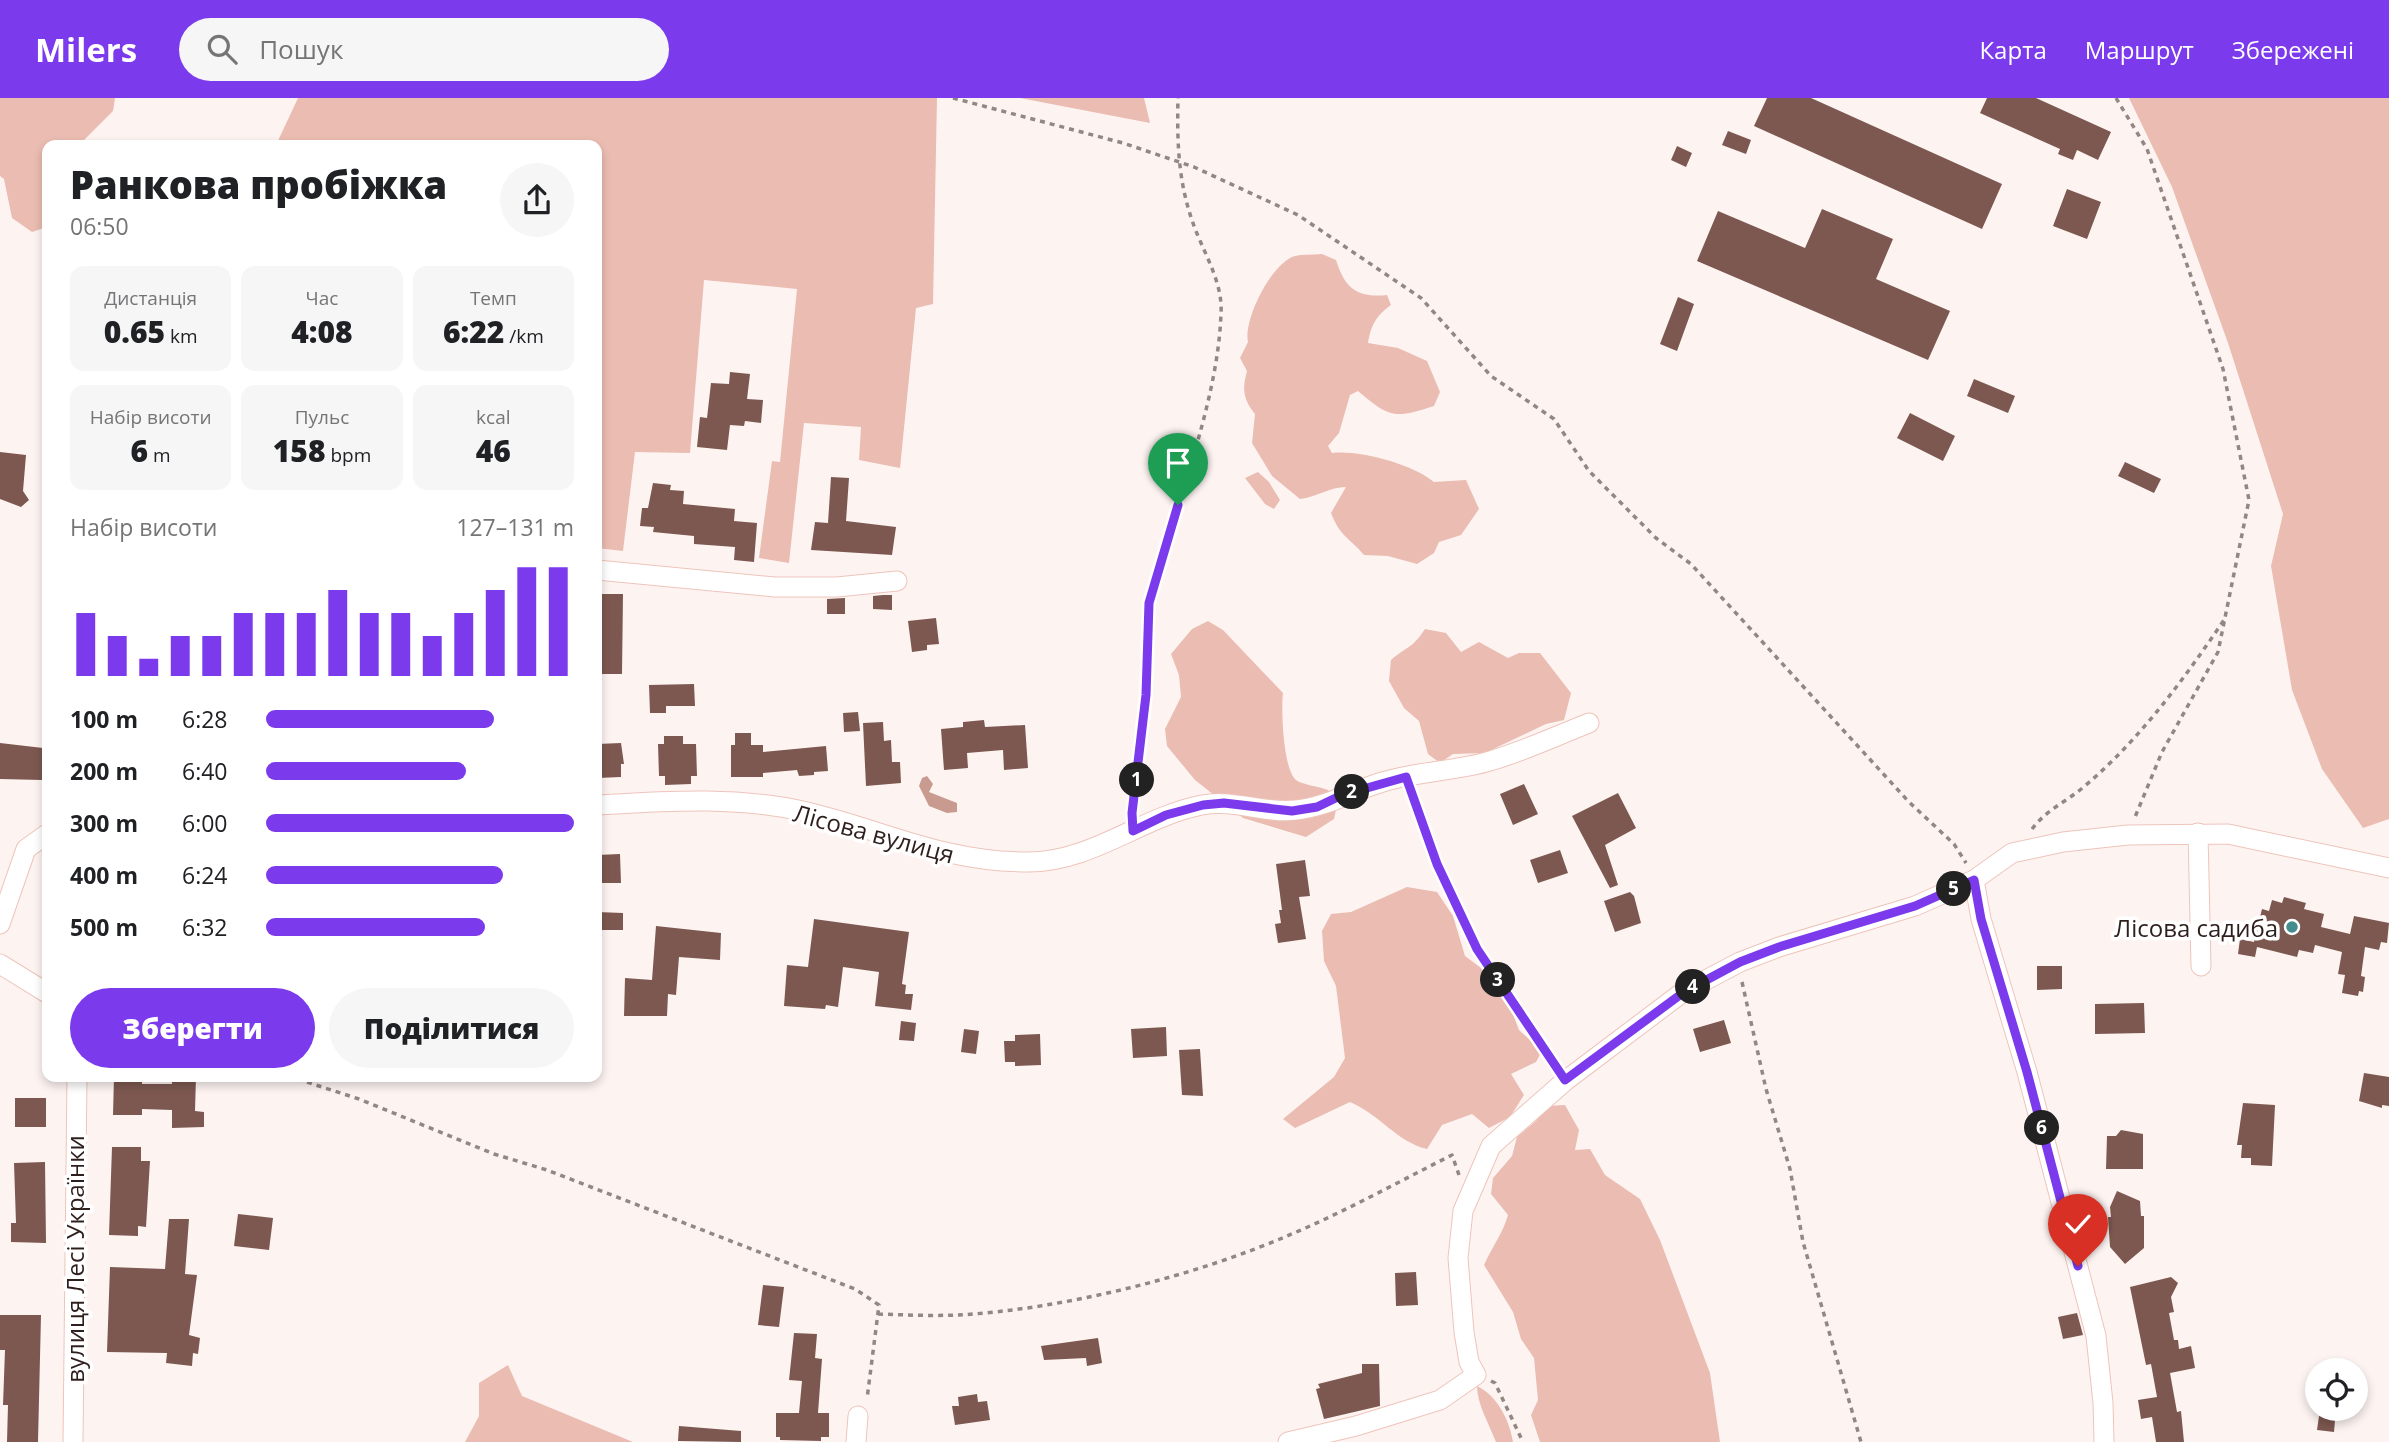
<!DOCTYPE html>
<html lang="uk">
<head>
<meta charset="utf-8">
<style>
	:root { --surface:#fff; --page:#f6f6f6; --text:#202124; --muted:#757577; --accent:#7c3aed }
	body { margin:0; font-family:"Open Sans",sans-serif; background:var(--page); color:var(--text); height:100vh; display:flex; flex-direction:column; font-size:26px; white-space:nowrap }
	* { box-sizing:border-box; margin:0 }
	p { font-size:23px; color:var(--muted) }
	.icon { flex:none; width:38px; height:38px; fill:none; stroke:currentColor; stroke-width:2; stroke-linecap:round; stroke-linejoin:round }
	.map { position:relative; flex:1; overflow:hidden }
	.panel { position:absolute; left:42px; top:42px; width:560px; height:942px; display:flex; flex-direction:column; background:var(--surface); border-radius:14px; box-shadow:0 4px 10px #0003 }
	.panel>* { flex:none }
	.controls { position:absolute; left:2305px; top:1260px; display:grid; gap:14px }
	.controls a { display:grid; place-items:center; width:63px; height:63px; border-radius:50%; background:var(--surface); box-shadow:0 4px 10px #0003; font-size:35px }
	.pin { position:absolute; display:grid; place-items:center; width:60px; height:60px; color:#fff; margin:-72px -30px; border-radius:50% 50% 50% 0; rotate:-45deg; box-shadow:0 0 7px #0007 }
	.pin .icon { rotate:45deg }
	.km { position:absolute; width:35px; height:35px; margin:-18px; border-radius:50%; background:#222; color:#fff; font-size:19px; line-height:35px; text-align:center }
	.round { display:grid; place-items:center; flex:none; width:74px; height:74px; border-radius:37px; background:var(--page) }
	.overview { display:flex; align-items:center; justify-content:space-between; height:119px; padding:0 28px }
	h1 { font-size:38px; font-weight:800; line-height:52px }
	.figures { display:grid; grid-template-columns:repeat(3,1fr); gap:10px; height:119px; padding:7px 28px }
	.figures div { display:grid; align-content:center; border-radius:14px; background:var(--page); text-align:center }
	.figures b { font-size:30px; font-weight:800 }
	.figures small { font-size:19px; font-weight:400 }
	.figures p { font-size:19px }
	.chart { height:196px; padding:14px 28px }
	.chart p { display:flex; justify-content:space-between }
	.chart svg { width:100%; height:126px; margin-top:7px; stroke:var(--accent); stroke-width:6 }
	.action { display:flex; gap:14px; margin-top:auto; padding:14px 28px }
	.action a { flex:1; height:80px; border-radius:42px; background:var(--accent); color:#fff; font-size:28px; font-weight:800; line-height:80px; text-align:center }
	.action a+a { background:var(--page); color:var(--text) }
	ul { padding:0 28px; list-style:none; font-size:23px }
	li { display:grid; grid-template-columns:112px 84px 1fr; align-items:center; height:52px }
	li i { height:18px; border-radius:9px; background:var(--accent) }
	header { display:flex; align-items:center; gap:42px; box-sizing:border-box; height:98px; padding:0 35px; background:var(--accent); color:#fff }
	header strong { font-size:33px }
	nav { display:flex; gap:38px; margin-inline-start:auto; font-size:24px }
	.search { width:490px; height:63px; background:var(--page); display:flex; align-items:center; gap:18px; box-sizing:border-box; padding:0 24px; border-radius:38px; color:var(--muted); font-size:26px }
	.map>svg:first-child { display:block }
</style>
</head>
<body>
<header>
<strong>Milers</strong>
<div class="search"><svg class="icon" aria-label="search" viewBox="0 0 24 24"><circle cx="10" cy="10" r="6"/><path d="M15 15l6 6"/></svg>Пошук</div>
<nav><a>Карта</a><a>Маршрут</a><a>Збережені</a></nav>
</header>
<div class="map">
<svg width="2389" height="1344" viewBox="0 0 2389 1344">
	<rect width="100%" height="100%" fill="#fdf4f2"/>
	<path fill="#ebbcb2" d="M 0,0 L 115,0 L 113,13 L 79,47 L 47,47 L 47,129 L 32,134 L 12,120 L 4,81 L 0,78 Z
		M 298,0 L 937,0 L 933,206 L 916,210 L 900,370 L 859,362 L 861,329 L 804,325 L 789,465 L 759,460 L 772,363 L 780,364 L 797,191 L 704,182 L 690,355 L 635,354 L 623,453 L 597,450 L 597,47 L 276,47 Z
		M 1020,0 L 1144,0 L 1150,25 Z
		M 2129,0 L 2389,0 L 2389,721 L 2363,730 L 2322,671 L 2292,592 L 2271,468 L 2283,416 L 2228,245 L 2172,89 Z
		M 1322,156 L 1336,162 C 1345,190 1356,200 1387,197 L 1391,207 C 1376,218 1371,227 1368,245 L 1398,250 L 1427,263 L 1440,294 L 1434,308 C 1394,321 1390,320 1358,293 L 1350,297 L 1339,335 L 1328,348 L 1332,355 C 1360,352 1412,366 1434,384 L 1466,382 L 1479,411 L 1461,437 L 1439,444 L 1434,455 L 1417,466 L 1388,458 L 1364,457 C 1348,438 1341,440 1331,415 L 1346,389 C 1330,389 1317,399 1300,401 L 1272,378 L 1252,345 L 1255,316 C 1243,301 1242,291 1247,273 L 1240,260 L 1248,244 C 1243,222 1272,164 1295,158 C 1302,156 1314,157 1322,156 Z
		M 1258,374 L 1269,384 L 1280,402 L 1274,411 L 1265,406 L 1245,380 Z
		M 1208,523 L 1223,532 L 1283,595 C 1281,612 1283,671 1296,682 C 1302,687 1319,688 1328,692 L 1337,707 L 1334,721 L 1306,739 L 1243,720 L 1195,682 L 1167,648 L 1165,631 L 1181,599 L 1179,577 L 1171,556 L 1192,531 Z
		M 1425,531 L 1446,535 L 1461,554 L 1479,544 L 1508,560 L 1519,555 L 1540,555 L 1571,595 L 1564,622 L 1546,626 L 1485,655 L 1453,656 L 1440,665 L 1428,656 L 1419,623 L 1404,610 L 1389,583 L 1391,562 C 1407,548 1412,551 1425,531 Z
		M 1407,789 L 1437,794 L 1453,818 L 1465,858 L 1493,879 L 1509,906 L 1519,932 L 1542,953 L 1536,964 L 1511,976 L 1524,997 L 1510,1019 L 1489,1030 L 1472,1016 L 1442,1027 L 1427,1051 C 1397,1044 1379,1016 1350,1004 L 1295,1030 L 1283,1021 L 1334,979 L 1345,960 L 1336,888 L 1324,863 L 1322,833 L 1331,816 L 1351,814 Z
		M 1565,1007 L 1579,1032 L 1575,1052 L 1590,1051 L 1605,1077 L 1640,1101 L 1660,1142 L 1710,1275 L 1720,1344 L 1540,1344 L 1531,1317 L 1538,1302 L 1534,1260 L 1521,1241 L 1513,1214 L 1484,1167 C 1492,1149 1503,1135 1508,1117 L 1491,1096 L 1493,1080 L 1512,1058 L 1517,1039 L 1536,1023 L 1547,1008 Z
		M 508,1267 L 522,1298 L 633,1344 L 465,1344 L 479,1318 L 479,1285 Z
		M 1477,1288 C 1497,1297 1510,1323 1513,1344 L 1496,1344 C 1489,1326 1477,1306 1477,1288 Z"/>
	<path fill="#c99a8f" d="M 927,678 L 933,686 L 929,694 L 957,705 L 957,714 L 947,715 L 929,708 L 919,688 L 922,680 Z"/>
	<path fill="#7c5850" d="M 1767,0 L 1811,0 L 2002,86 L 1982,131 L 1754,28 Z
		M 1987,0 L 2036,0 L 2111,34 L 2098,62 L 2077,52 L 2073,62 L 2058,56 L 2060,51 L 1980,15 Z
		M 1728,33 L 1751,42 L 1746,56 L 1722,47 Z
		M 1677,48 L 1692,55 L 1686,69 L 1671,62 Z
		M 2067,91 L 2101,104 L 2087,141 L 2053,128 Z
		M 1822,111 L 1893,141 L 1876,181 L 1950,213 L 1928,262 L 1697,163 L 1718,113 L 1805,150 Z
		M 1678,199 L 1694,206 L 1677,253 L 1660,246 Z
		M 730,274 L 750,276 L 747,301 L 763,302 L 761,325 L 745,323 L 744,328 L 730,327 L 727,352 L 697,349 L 700,319 L 707,320 L 711,285 L 729,286 Z
		M 1974,281 L 2015,298 L 2008,315 L 1967,298 Z
		M 1910,315 L 1955,338 L 1943,363 L 1897,340 Z
		M 0,354 L 26,357 L 23,393 L 29,402 L 21,409 L 0,401 Z
		M 2125,364 L 2161,381 L 2154,395 L 2118,378 Z
		M 831,379 L 849,380 L 846,423 L 896,429 L 892,457 L 811,452 L 815,424 L 828,425 Z
		M 653,385 L 671,387 L 670,392 L 684,393 L 683,406 L 735,411 L 734,423 L 757,425 L 754,464 L 734,462 L 735,449 L 694,446 L 694,438 L 653,434 L 654,429 L 640,428 L 642,410 L 648,410 Z
		M 598,496 L 623,496 L 622,576 L 597,576 Z
		M 883,497 L 892,497 L 892,512 L 873,511 L 873,498 Z
		M 845,500 L 845,516 L 827,516 L 827,501 Z
		M 936,520 L 939,546 L 927,547 L 927,552 L 912,554 L 908,523 Z
		M 694,586 L 695,608 L 666,608 L 666,615 L 650,615 L 649,587 Z
		M 858,614 L 860,633 L 844,634 L 843,615 Z
		M 984,622 L 985,629 L 1025,627 L 1028,670 L 1004,672 L 1003,652 L 967,655 L 968,670 L 944,672 L 941,631 L 963,629 L 963,624 Z
		M 883,624 L 884,643 L 891,642 L 892,664 L 900,664 L 901,685 L 866,688 L 863,625 Z
		M 735,635 L 751,635 L 751,647 L 763,647 L 763,654 L 826,648 L 828,673 L 814,674 L 814,677 L 799,678 L 797,672 L 763,675 L 763,679 L 731,679 L 731,647 L 735,647 Z
		M 664,638 L 683,638 L 683,646 L 696,646 L 697,678 L 691,678 L 691,686 L 665,687 L 665,678 L 659,678 L 658,646 L 664,646 Z
		M 0,645 L 43,650 L 42,682 L 0,681 Z
		M 621,645 L 624,666 L 621,666 L 621,679 L 597,680 L 597,646 Z
		M 1524,686 L 1538,716 L 1513,727 L 1500,696 Z
		M 1618,695 L 1636,730 L 1605,747 L 1618,787 L 1610,790 L 1572,718 Z
		M 1560,752 L 1568,775 L 1538,785 L 1530,762 Z
		M 620,756 L 621,785 L 597,785 L 597,757 Z
		M 1305,762 L 1310,798 L 1299,799 L 1306,841 L 1278,845 L 1275,826 L 1281,825 L 1279,812 L 1282,812 L 1276,766 Z
		M 1630,794 L 1634,798 L 1641,825 L 1615,834 L 1604,803 Z
		M 2284,799 L 2306,805 L 2304,811 L 2324,816 L 2321,829 L 2350,836 L 2354,818 L 2389,825 L 2387,845 L 2381,844 L 2379,852 L 2365,849 L 2361,878 L 2365,879 L 2363,894 L 2359,893 L 2358,898 L 2342,895 L 2345,877 L 2338,876 L 2342,854 L 2315,847 L 2313,855 L 2299,852 L 2297,859 L 2257,849 L 2255,859 L 2238,856 L 2240,841 L 2254,844 L 2262,811 L 2269,813 L 2272,802 L 2282,805 Z
		M 597,814 L 623,815 L 623,832 L 597,832 Z
		M 814,821 L 909,834 L 902,886 L 906,887 L 905,896 L 913,896 L 911,912 L 875,908 L 879,874 L 843,869 L 838,909 L 826,907 L 825,911 L 784,908 L 787,867 L 808,869 Z
		M 656,828 L 721,835 L 720,862 L 679,859 L 676,897 L 668,896 L 667,918 L 624,918 L 625,880 L 652,882 Z
		M 2037,868 L 2062,868 L 2062,891 L 2037,892 Z
		M 2144,905 L 2145,935 L 2095,936 L 2095,906 Z
		M 1724,922 L 1731,945 L 1700,954 L 1693,931 Z
		M 901,923 L 916,925 L 914,943 L 899,942 Z
		M 1166,929 L 1167,958 L 1133,960 L 1131,931 Z
		M 964,931 L 979,933 L 976,956 L 961,954 Z
		M 1040,936 L 1041,967 L 1015,968 L 1015,964 L 1005,964 L 1004,943 L 1015,943 L 1015,937 Z
		M 1200,951 L 1203,998 L 1182,997 L 1179,952 Z
		M 2364,975 L 2389,979 L 2389,1008 L 2382,1007 L 2382,1010 L 2359,1003 Z
		M 114,978 L 142,979 L 142,986 L 172,986 L 172,978 L 196,978 L 195,1013 L 204,1014 L 204,1029 L 172,1030 L 172,1012 L 142,1011 L 142,1017 L 113,1017 Z
		M 15,1000 L 46,1000 L 46,1029 L 15,1029 Z
		M 2243,1005 L 2275,1007 L 2272,1068 L 2251,1067 L 2251,1060 L 2241,1060 L 2242,1047 L 2237,1047 Z
		M 2121,1032 L 2143,1036 L 2143,1071 L 2106,1071 L 2107,1038 L 2116,1038 Z
		M 112,1049 L 141,1049 L 141,1063 L 150,1063 L 146,1129 L 138,1128 L 138,1138 L 109,1137 Z
		M 45,1064 L 46,1145 L 11,1144 L 11,1125 L 16,1125 L 14,1065 Z
		M 2117,1093 L 2140,1103 L 2141,1118 L 2144,1118 L 2144,1150 L 2125,1166 L 2110,1149 L 2108,1119 L 2111,1119 L 2110,1109 Z
		M 238,1116 L 273,1120 L 269,1152 L 234,1148 Z
		M 169,1121 L 189,1121 L 185,1176 L 197,1177 L 189,1237 L 200,1240 L 198,1256 L 193,1255 L 192,1268 L 166,1265 L 167,1255 L 107,1254 L 110,1169 L 165,1171 Z
		M 1416,1174 L 1418,1207 L 1396,1208 L 1395,1175 Z
		M 2171,1179 L 2178,1185 L 2171,1199 L 2174,1214 L 2169,1215 L 2174,1242 L 2178,1242 L 2179,1251 L 2191,1248 L 2195,1270 L 2170,1275 L 2177,1314 L 2181,1313 L 2184,1344 L 2156,1344 L 2152,1319 L 2141,1321 L 2138,1302 L 2157,1299 L 2151,1266 L 2146,1267 L 2130,1189 Z
		M 763,1187 L 784,1189 L 779,1229 L 758,1227 Z
		M 2077,1215 L 2083,1237 L 2063,1241 L 2058,1219 Z
		M 0,1217 L 41,1217 L 38,1344 L 7,1344 L 8,1307 L 3,1307 L 5,1252 L 0,1252 Z
		M 794,1235 L 817,1236 L 815,1260 L 822,1261 L 818,1315 L 829,1315 L 829,1339 L 821,1339 L 821,1343 L 780,1342 L 780,1339 L 776,1339 L 776,1315 L 799,1315 L 802,1283 L 789,1282 Z
		M 1098,1240 L 1102,1265 L 1087,1268 L 1086,1260 L 1044,1262 L 1041,1248 Z
		M 1362,1266 L 1379,1266 L 1380,1308 L 1324,1321 L 1316,1291 L 1320,1290 L 1318,1286 L 1362,1275 Z
		M 977,1296 L 978,1304 L 987,1303 L 990,1322 L 955,1327 L 952,1308 L 959,1308 L 958,1299 Z
		M 2320,1311 L 2336,1311 L 2334,1334 L 2317,1332 Z
		M 679,1328 L 741,1333 L 741,1344 L 678,1343 Z"/>
	<g fill="none" stroke-linecap="round" stroke-linejoin="round">
		<g stroke="#eec4ba" stroke-width="21">
			<path id="minor" d="M 597,472 L 775,489 L 837,489 L 897,483
				M 597,707 C 667,703 737,698 807,714 C 886,733 943,764 1028,764 C 1092,764 1141,719 1202,707 C 1234,701 1265,716 1296,712 C 1328,709 1356,691 1386,683 C 1420,673 1457,673 1490,663 C 1524,653 1556,638 1589,625
				M 2198,735 L 2201,868
				M 1974,782 L 1981,821 L 2027,974 L 2096,1238 L 2103,1305 L 2104,1344
				M 0,826 L 26,751 L 47,736
				M 0,866 L 47,895
				M 73,1344 L 77,978
				M 856,1344 L 858,1318
				M 1288,1344 L 1356,1328 L 1440,1302 L 1476,1277 L 1469,1264 L 1464,1234 L 1458,1160 L 1463,1113 L 1491,1048 L 1565,983 L 1683,894 L 1740,864 L 1779,849 L 1915,808 L 1974,782 L 2012,755 L 2063,744 L 2128,737 L 2228,736 L 2389,770"/>
		</g>
		<path stroke="#938784" stroke-width="3.5" stroke-dasharray="5 5" stroke-linecap="butt" d="M 953,0 L 1123,45 L 1194,69 L 1298,117 L 1421,200 L 1491,278 L 1554,321 L 1589,373 L 1656,440 L 1691,466 L 1909,704 L 1954,746 L 1966,765
			M 2116,0 L 2147,51 L 2223,271 L 2249,402 L 2218,554 L 2162,654 L 2135,719
			M 1412,696 L 1437,766 L 1477,851 L 1556,969
			M 1133,713 C 1138,675 1144,636 1145,598 C 1147,567 1141,533 1149,503 C 1173,413 1218,307 1221,215 C 1223,184 1203,154 1193,125 C 1178,83 1177,44 1178,0
			M 2032,731 C 2047,711 2068,703 2086,687 C 2141,640 2184,581 2224,522
			M 1742,884 L 1766,991 L 1790,1071 L 1803,1144 L 1861,1344
			M 288,978 L 359,1001 L 494,1056 L 547,1072 L 855,1191 L 879,1207 L 867,1301
			M 878,1216 C 905,1217 932,1218 958,1217 C 1065,1211 1196,1178 1294,1135 C 1348,1112 1400,1083 1452,1057 L 1459,1077
			M 1491,1283 L 1495,1285 L 1523,1344"/>
		<use href="#minor" stroke="#fff" stroke-width="19"/>
	</g>
	<g fill="none" stroke-linecap="round" stroke-linejoin="round">
		<g stroke="#fff" stroke-width="14">
			<path id="route" d="M 1178,407 L 1149,505 L 1146,597 L 1132,715 L 1133,733 L 1166,717 L 1203,707 L 1224,705 L 1292,713 L 1317,709 L 1342,697 L 1406,679 L 1437,766 L 1477,851 L 1565,982 L 1684,894 L 1740,864 L 1779,849 L 1915,808 L 1974,782 L 1981,821 L 2027,974 L 2078,1168"/>
		</g>
		<use href="#route" stroke="#7c3aed" stroke-width="9"/>
	</g>
	<circle fill="#448c8d" stroke="#fff" stroke-width="2.5" cx="2292" cy="829" r="7"/>
	<g text-anchor="middle" dominant-baseline="central" stroke-width="7" stroke-linejoin="round" paint-order="stroke">
		<g font-size="24" fill="#2e1f1c" stroke="#fff">
			<text transform="translate(874 735) rotate(15)">Лісова вулиця</text>
			<text transform="translate(74 1161) rotate(-90)">вулиця Лесі Українки</text>
		</g>
		<g font-size="24" fill="#2e1f1c" stroke="#fff" text-anchor="end">
			<text x="2278" y="829">Лісова садиба</text>
		</g>
	</g>
</svg>
<div class="controls">
<a><svg class="icon" aria-label="locate" viewBox="0 0 24 24"><circle cx="12" cy="12" r="6"/><path d="M12 2v4M12 18v4M2 12h4M18 12h4"/></svg></a>
</div>
<div class="pin" style="left:1178px;top:407px;background:#1e9e55"><svg class="icon" aria-label="arrive" viewBox="0 0 24 24"><path d="M6 21V4h12l-3 4 3 4H6"/></svg></div>
<div class="pin" style="left:2078px;top:1168px;background:#d93025"><svg class="icon" aria-label="check" viewBox="0 0 24 24"><path d="M5 12l5 5 9-10"/></svg></div>
<b class="km" style="left:1137px;top:682px">1</b>
<b class="km" style="left:1352px;top:694px">2</b>
<b class="km" style="left:1498px;top:882px">3</b>
<b class="km" style="left:1693px;top:889px">4</b>
<b class="km" style="left:1954px;top:791px">5</b>
<b class="km" style="left:2042px;top:1030px">6</b>
<section class="panel">
<div class="overview"><div><h1>Ранкова пробіжка</h1><p>06:50</p></div><a class="round"><svg class="icon" aria-label="share" viewBox="0 0 24 24"><path d="M12 15V3M7 8l5-5 5 5M5 13v7h14v-7"/></svg></a></div>
<div class="figures">
<div><p>Дистанція</p><b>0.65<small> km</small></b></div>
<div><p>Час</p><b>4:08</b></div>
<div><p>Темп</p><b>6:22<small> /km</small></b></div>
</div>
<div class="figures">
<div><p>Набір висоти</p><b>6<small> m</small></b></div>
<div><p>Пульс</p><b>158<small> bpm</small></b></div>
<div><p>kcal</p><b>46</b></div>
</div>
<div class="chart"><p><span>Набір висоти</span>127–131 m</p>
<svg viewBox="0 0 160 44" preserveAspectRatio="none"><path d="M5 44V22M15 44V30M25 44V38M35 44V30M45 44V30M55 44V22M65 44V22M75 44V22M85 44V14M95 44V22M105 44V22M115 44V30M125 44V22M135 44V14M145 44V6M155 44V6"/></svg>
</div>
<ul>
<li><b>100 m</b>6:28<i style="width:74%"></i></li>
<li><b>200 m</b>6:40<i style="width:65%"></i></li>
<li><b>300 m</b>6:00<i style="width:100%"></i></li>
<li><b>400 m</b>6:24<i style="width:77%"></i></li>
<li><b>500 m</b>6:32<i style="width:71%"></i></li>
</ul>
<div class="action"><a>Зберегти</a><a>Поділитися</a></div>
</section>
</div>
</body>
</html>
